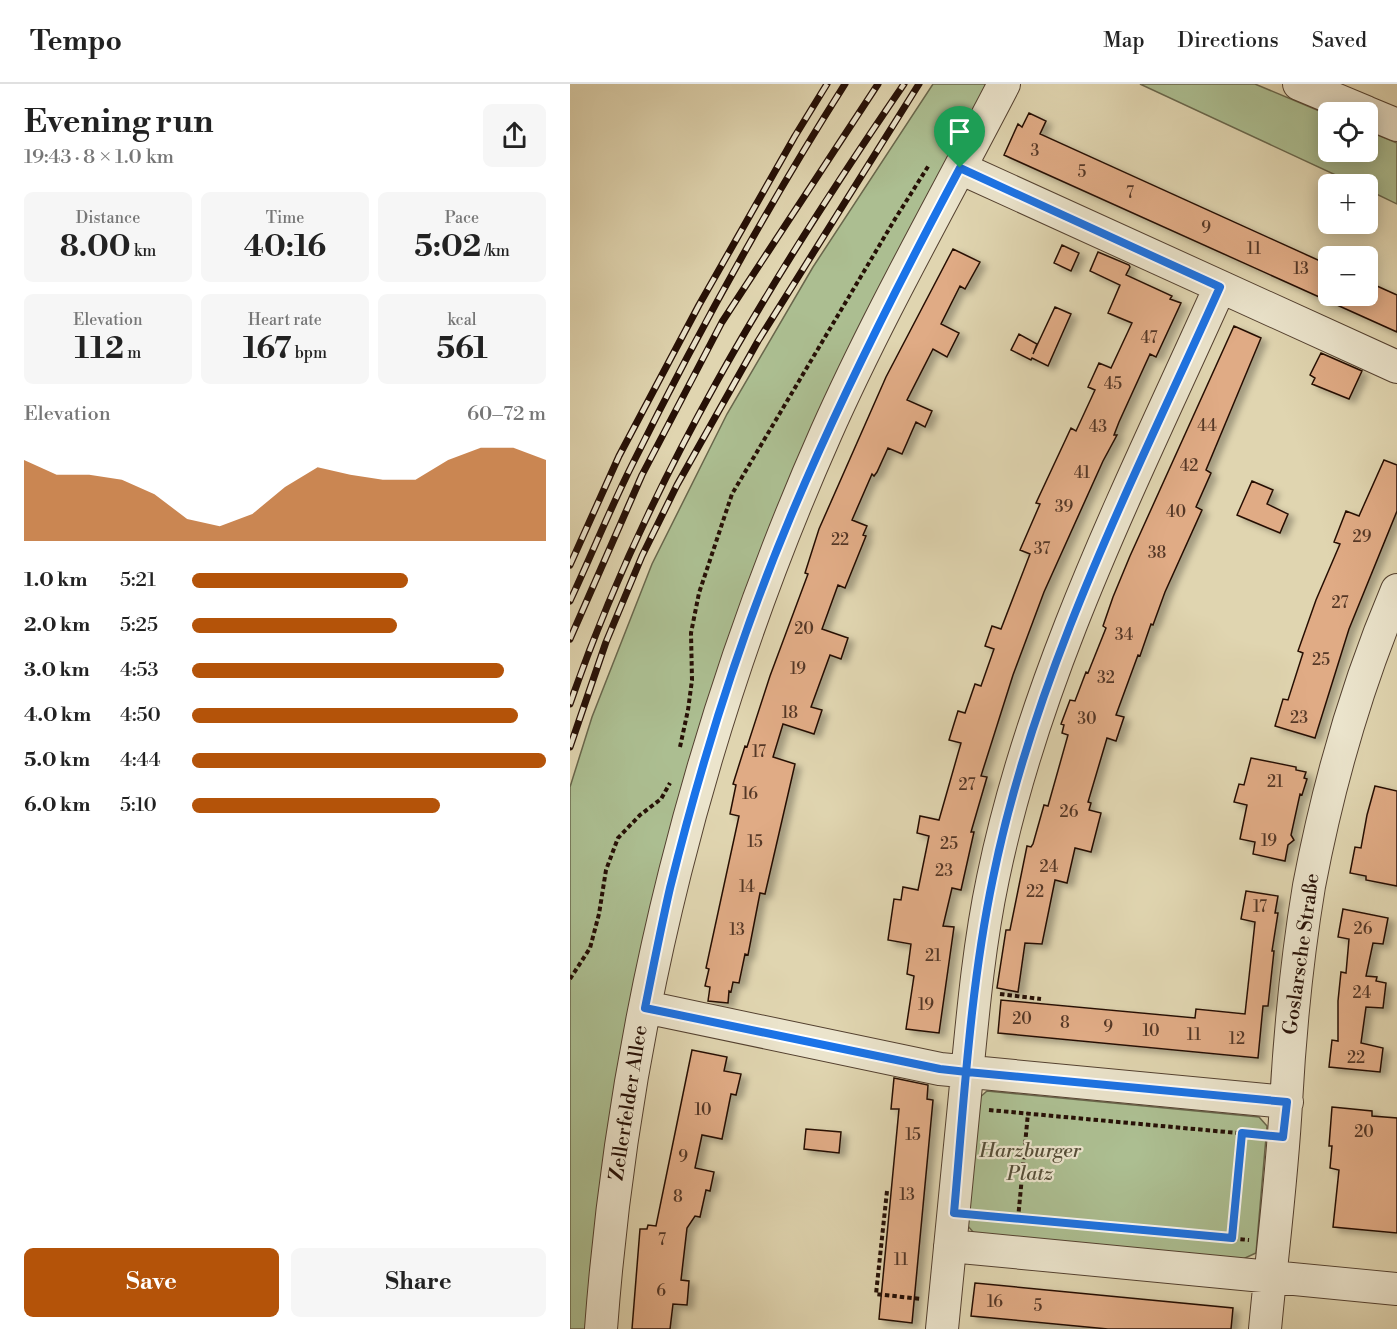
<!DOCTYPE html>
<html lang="en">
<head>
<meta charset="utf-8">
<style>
	:root { --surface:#fff; --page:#f6f6f6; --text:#222; --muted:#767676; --line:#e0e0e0; --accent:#b45309 }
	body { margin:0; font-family:"Libre Bodoni",serif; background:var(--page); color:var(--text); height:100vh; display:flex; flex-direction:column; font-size:22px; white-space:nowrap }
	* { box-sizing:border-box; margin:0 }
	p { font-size:20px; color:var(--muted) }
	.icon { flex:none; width:33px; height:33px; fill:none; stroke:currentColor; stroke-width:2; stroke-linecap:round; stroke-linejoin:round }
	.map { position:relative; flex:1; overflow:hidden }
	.side { display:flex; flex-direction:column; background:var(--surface); width:570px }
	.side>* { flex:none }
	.tools { position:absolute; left:748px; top:18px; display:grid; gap:12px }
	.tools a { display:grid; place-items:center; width:60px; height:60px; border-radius:9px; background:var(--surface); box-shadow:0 3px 15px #0003; font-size:30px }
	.pin { position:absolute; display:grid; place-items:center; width:51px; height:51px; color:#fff; margin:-62px -26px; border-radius:50% 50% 50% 0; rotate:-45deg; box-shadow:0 0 6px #0007 }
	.pin .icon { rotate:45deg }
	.round { display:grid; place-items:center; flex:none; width:63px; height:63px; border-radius:9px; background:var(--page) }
	.summary { display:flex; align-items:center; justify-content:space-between; height:102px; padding:0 24px }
	h1 { font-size:33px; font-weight:700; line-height:45px }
	.metrics { display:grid; grid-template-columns:repeat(3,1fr); gap:9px; height:102px; padding:6px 24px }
	.metrics div { display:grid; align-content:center; border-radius:9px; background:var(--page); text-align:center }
	.metrics b { font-size:30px; font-weight:700 }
	.metrics small { font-size:16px; font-weight:400 }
	.metrics p { font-size:16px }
	.chart { height:168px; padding:12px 24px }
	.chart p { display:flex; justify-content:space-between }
	.chart svg { width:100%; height:108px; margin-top:6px; fill:var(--accent); opacity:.7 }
	.button { display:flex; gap:12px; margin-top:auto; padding:12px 24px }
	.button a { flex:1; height:69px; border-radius:9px; background:var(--accent); color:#fff; font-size:24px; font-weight:700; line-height:69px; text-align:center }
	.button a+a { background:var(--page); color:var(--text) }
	ul { padding:0 24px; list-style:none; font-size:20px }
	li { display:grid; grid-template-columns:96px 72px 1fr; align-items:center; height:45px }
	li i { height:15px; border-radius:8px; background:var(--accent) }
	header { display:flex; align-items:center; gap:36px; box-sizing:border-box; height:84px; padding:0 30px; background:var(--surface); border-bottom:2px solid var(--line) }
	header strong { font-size:28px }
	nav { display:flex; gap:33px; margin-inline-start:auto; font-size:21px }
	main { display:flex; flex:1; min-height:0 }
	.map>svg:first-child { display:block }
</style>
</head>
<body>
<header>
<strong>Tempo</strong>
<nav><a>Map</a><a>Directions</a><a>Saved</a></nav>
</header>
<main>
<section class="side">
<div class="summary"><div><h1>Evening run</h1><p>19:43 · 8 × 1.0 km</p></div><a class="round"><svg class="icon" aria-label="share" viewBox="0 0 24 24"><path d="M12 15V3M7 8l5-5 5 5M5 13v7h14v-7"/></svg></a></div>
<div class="metrics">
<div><p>Distance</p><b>8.00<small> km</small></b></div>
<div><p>Time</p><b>40:16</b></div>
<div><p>Pace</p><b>5:02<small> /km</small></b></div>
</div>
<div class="metrics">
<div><p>Elevation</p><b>112<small> m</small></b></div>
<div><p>Heart rate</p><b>167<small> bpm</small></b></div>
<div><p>kcal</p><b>561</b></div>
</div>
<div class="chart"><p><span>Elevation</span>60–72 m</p>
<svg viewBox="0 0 160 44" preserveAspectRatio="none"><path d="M0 44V11L10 17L20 17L30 19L40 25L50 35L60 38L70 33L80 22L90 14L100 17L110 19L120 19L130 11L140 6L150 6L160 11V44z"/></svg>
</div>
<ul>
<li><b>1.0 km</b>5:21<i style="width:61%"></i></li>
<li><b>2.0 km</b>5:25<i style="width:58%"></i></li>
<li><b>3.0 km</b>4:53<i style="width:88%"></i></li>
<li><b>4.0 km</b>4:50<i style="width:92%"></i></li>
<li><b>5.0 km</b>4:44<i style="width:100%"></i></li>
<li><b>6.0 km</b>5:10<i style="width:70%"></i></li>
</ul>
<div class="button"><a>Save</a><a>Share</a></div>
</section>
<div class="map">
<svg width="827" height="1245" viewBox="0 0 827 1245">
	<defs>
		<filter id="shadow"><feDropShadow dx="6" dy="4" stdDeviation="3" flood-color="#0004"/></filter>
	</defs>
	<rect width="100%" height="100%" fill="#e0d5b0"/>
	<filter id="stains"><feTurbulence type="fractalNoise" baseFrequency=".00333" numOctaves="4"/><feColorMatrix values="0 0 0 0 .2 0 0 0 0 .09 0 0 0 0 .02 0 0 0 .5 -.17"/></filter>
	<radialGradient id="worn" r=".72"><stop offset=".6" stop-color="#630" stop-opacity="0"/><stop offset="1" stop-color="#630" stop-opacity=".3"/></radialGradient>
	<path fill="#acbe91" stroke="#69674c" stroke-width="1.5" d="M 363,0 L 431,0 L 165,559 L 19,1245 L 0,1245 L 0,703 L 22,633 L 82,480 L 157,330 L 243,183 Z
		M 570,0 L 685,0 L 759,31 L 759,68 L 798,68 L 798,47 L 827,59 L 827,120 L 798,106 L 798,100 L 785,100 Z
		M 417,1007 L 689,1033 L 697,1042 L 686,1169 L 673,1175 L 404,1149 L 397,1141 L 408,1015 Z"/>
	<path fill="#e0ab85" stroke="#261006" stroke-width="1.5" filter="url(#shadow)" d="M 459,29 L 476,37 L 470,50 L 759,181 L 759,190 L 749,212 L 798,212 L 798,198 L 827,211 L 827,248 L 434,71 L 448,40 L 452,43 Z
		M 492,161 L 509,169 L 501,187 L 484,179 Z
		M 383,165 L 410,178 L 395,205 L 390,202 L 371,240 L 389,249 L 377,273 L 363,265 L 337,316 L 362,327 L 355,343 L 346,338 L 332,370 L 318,364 L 307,388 L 304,392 L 302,390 L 282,436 L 297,442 L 293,451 L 296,452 L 275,504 L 268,501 L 252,545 L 278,554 L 271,575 L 260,571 L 241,623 L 252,626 L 244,650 L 213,640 L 203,673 L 225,680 L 195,810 L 190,809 L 178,871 L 175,870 L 169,899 L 163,898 L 161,908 L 159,907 L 158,919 L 138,917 L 140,903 L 135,902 L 139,885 L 136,884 L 169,732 L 160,730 L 166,701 L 163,700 L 175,662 L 177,663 L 200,592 L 238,490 L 235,489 L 249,445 L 316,293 Z
		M 528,168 L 559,181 L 560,183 L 556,191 L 602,212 L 600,215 L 611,219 L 586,273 L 580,270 L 549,338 L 544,351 L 547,351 L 533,377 L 474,508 L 443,591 L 411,692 L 417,693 L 401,748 L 404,748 L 391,806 L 382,804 L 373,842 L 384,843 L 369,949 L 336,945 L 344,892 L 337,890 L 341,860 L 318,856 L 324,815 L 331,816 L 333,803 L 348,806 L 359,752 L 347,749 L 350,732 L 369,736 L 391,659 L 379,656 L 388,627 L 395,629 L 405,600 L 411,602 L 424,565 L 415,562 L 422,542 L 431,545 L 460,470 L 450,466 L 470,420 L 466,419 L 501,344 L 506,347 L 525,306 L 518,303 L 529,279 L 541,284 L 562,239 L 538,229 L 550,201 L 520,187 Z
		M 485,223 L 501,230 L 478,282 L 462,274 L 461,276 L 441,266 L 449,250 L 467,260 L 463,270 Z
		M 664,242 L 691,254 L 636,386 L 641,389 L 626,423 L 632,426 L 595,508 L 583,541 L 581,540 L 570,572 L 568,571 L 546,631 L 554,633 L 546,657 L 537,654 L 518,718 L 521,719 L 519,726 L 531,729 L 521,768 L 505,764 L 497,799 L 485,796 L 472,860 L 455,859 L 448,908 L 427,904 L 436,846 L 440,846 L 457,762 L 461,763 L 463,760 L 474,721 L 478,722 L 498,651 L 492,649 L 494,641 L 491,640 L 500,616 L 505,617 L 516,588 L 518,589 L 536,544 L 533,542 L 543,513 L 560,472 Z
		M 751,269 L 792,287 L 779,315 L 742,300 L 745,294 L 740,291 Z
		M 814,376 L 827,381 L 827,427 L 779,545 L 745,654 L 705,642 L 713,615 L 718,616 L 733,569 L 728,567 L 746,516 L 770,460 L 764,458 L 776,427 L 789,432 Z
		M 682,397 L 703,406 L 697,420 L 718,430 L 710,449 L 667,431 Z
		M 681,674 L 726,683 L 726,686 L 736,688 L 734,694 L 737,695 L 732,711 L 730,710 L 721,751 L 724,756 L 718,761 L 715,777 L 683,770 L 685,758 L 670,755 L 677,721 L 664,718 L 669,700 L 674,701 Z
		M 805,702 L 827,707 L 827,802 L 796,796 L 796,792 L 780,789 L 785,763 L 791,764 L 797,731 Z
		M 676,807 L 708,812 L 705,829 L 708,829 L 702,867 L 704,867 L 698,922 L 693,922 L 688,974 L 428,949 L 431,916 L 625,934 L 626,925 L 675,930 L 685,838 L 671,835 Z
		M 773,825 L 818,834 L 813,860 L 803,859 L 796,892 L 807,893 L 806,897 L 816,899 L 813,924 L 796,923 L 791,959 L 813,964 L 810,988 L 759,983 L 762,956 L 768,957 L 768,917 L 771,888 L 776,889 L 779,855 L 768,853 Z
		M 122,966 L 157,973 L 154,987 L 171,990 L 166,1011 L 161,1010 L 152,1055 L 132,1051 L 125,1084 L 144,1088 L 140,1107 L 136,1106 L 130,1133 L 125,1132 L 117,1144 L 111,1196 L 119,1197 L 117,1221 L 103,1220 L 100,1245 L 62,1245 L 70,1145 L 77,1145 L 78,1141 L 86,1142 Z
		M 324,994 L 358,1001 L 357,1015 L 363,1016 L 342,1239 L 309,1235 L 329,1025 L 321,1025 Z
		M 762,1023 L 802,1027 L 802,1032 L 827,1034 L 827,1149 L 763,1143 L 769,1086 L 760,1084 L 762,1062 L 759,1062 Z
		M 236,1045 L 271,1048 L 269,1069 L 234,1065 Z
		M 405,1199 L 663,1224 L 661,1245 L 538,1245 L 401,1232 Z"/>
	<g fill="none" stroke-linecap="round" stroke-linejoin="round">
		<g stroke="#544130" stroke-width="34">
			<path id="minor" d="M 729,0 L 796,28
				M 798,29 L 827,41
				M 390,84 L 827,283
				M 75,923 L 370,985 L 717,1018
				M 380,1162 L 827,1205
				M 31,1245 C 54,937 131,631 256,349 C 309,230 374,116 434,0
				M 372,1245 C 380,1167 388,1089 395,1011 C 402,939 408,865 423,794 C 466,586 564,395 650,203
				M 695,1245 C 702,1170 712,1094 716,1019 C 720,946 727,874 739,802 C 758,702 787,600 827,506"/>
		</g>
		<path stroke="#261006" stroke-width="4" stroke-dasharray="4.5 3" stroke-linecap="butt" d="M 110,663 L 118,626 L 122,596 L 121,549 L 129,509 L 162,410 L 325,135 L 359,81
			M 0,895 L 20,864 L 29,830 L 36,786 L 48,754 L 70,731 L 91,715 L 100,699
			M 430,910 L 471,915
			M 419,1026 L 689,1051
			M 317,1107 L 306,1210 L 351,1215
			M 409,1131 L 679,1156
			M 448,1135 L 458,1029
			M 662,1154 L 672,1049"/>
		<use href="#minor" stroke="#ebe4cc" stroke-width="32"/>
		<g stroke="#261006" stroke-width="7">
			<path id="rail" d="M 0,481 L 49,372 L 129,221 L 225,52 L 257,0
				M 0,517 C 21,472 40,425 62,381 C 127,250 197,123 275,0
				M 0,555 L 72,391 L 152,238 L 308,0
				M 0,620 C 77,397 201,194 334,0
				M 0,663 L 36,558 L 72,472 L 107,401 L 188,257 L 349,0"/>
		</g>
		<use href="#rail" stroke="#ebe4cc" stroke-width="4.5" stroke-dasharray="14" stroke-linecap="butt"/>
	</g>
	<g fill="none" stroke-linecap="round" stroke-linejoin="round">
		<g stroke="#fff" stroke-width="12">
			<path id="route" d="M 390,84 L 650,203 C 564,395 465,586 423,794 C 400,904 394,1017 384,1129 L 662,1154 L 672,1049 L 713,1053 L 717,1018 L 397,988 L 370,985 L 75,924 C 83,884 91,843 100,804 C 131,679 170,553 220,434 C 270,314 329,198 390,84"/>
		</g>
		<use href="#route" stroke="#1a73e8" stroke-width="8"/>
	</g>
	<g text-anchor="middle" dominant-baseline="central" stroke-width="4.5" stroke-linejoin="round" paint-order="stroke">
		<g font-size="16" fill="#543726">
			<text x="465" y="67">3</text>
			<text x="512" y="88">5</text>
			<text x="560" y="109">7</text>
			<text x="636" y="144">9</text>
			<text x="684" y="165">11</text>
			<text x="731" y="185">13</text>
			<text x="579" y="254">47</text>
			<text x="543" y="300">45</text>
			<text x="637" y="342">44</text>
			<text x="528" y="343">43</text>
			<text x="619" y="382">42</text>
			<text x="512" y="389">41</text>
			<text x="494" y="423">39</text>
			<text x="606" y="428">40</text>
			<text x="792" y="453">29</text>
			<text x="270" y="456">22</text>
			<text x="472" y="465">37</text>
			<text x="587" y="469">38</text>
			<text x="770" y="519">27</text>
			<text x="234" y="545">20</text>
			<text x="554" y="551">34</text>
			<text x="751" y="576">25</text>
			<text x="228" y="585">19</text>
			<text x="536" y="594">32</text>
			<text x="220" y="629">18</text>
			<text x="729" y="634">23</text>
			<text x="517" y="635">30</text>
			<text x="189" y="668">17</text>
			<text x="705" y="698">21</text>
			<text x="397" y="701">27</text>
			<text x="180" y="710">16</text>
			<text x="499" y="728">26</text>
			<text x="699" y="757">19</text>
			<text x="185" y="758">15</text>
			<text x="379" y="760">25</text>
			<text x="479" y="783">24</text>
			<text x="374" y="787">23</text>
			<text x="177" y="803">14</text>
			<text x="465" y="808">22</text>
			<text x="690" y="823">17</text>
			<text x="793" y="845">26</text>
			<text x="167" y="846">13</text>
			<text x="363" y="872">21</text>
			<text x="792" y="909">24</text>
			<text x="356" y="921">19</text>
			<text x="452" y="935">20</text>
			<text x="495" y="939">8</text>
			<text x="538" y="943">9</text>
			<text x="581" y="947">10</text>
			<text x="624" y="951">11</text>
			<text x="667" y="955">12</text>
			<text x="786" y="974">22</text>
			<text x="133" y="1026">10</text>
			<text x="794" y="1048">20</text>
			<text x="343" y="1051">15</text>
			<text x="113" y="1073">9</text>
			<text x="337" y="1111">13</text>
			<text x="108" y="1113">8</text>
			<text x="92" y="1156">7</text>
			<text x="331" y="1176">11</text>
			<text x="91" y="1207">6</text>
			<text x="425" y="1218">16</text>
			<text x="468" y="1222">5</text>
		</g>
		<g font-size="20" fill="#261006" stroke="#ebe4cc">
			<text transform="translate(732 870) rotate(-82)">Goslarsche Straße</text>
			<text transform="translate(59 1019) rotate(-81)">Zellerfelder Allee</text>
		</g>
		<g font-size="20" font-style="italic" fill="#554d37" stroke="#ebe4cc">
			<text x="460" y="1067">Harzburger<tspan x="460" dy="23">Platz</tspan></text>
		</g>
	</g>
	<rect width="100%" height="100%" filter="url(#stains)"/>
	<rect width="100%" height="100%" fill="url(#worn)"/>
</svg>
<div class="tools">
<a><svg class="icon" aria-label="locate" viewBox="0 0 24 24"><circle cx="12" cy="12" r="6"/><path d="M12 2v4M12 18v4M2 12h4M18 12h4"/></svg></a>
<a>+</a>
<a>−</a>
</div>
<div class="pin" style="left:390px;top:84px;background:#1e9e55"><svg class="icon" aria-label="arrive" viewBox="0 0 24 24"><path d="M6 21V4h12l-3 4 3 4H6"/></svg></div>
</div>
</main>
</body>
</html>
